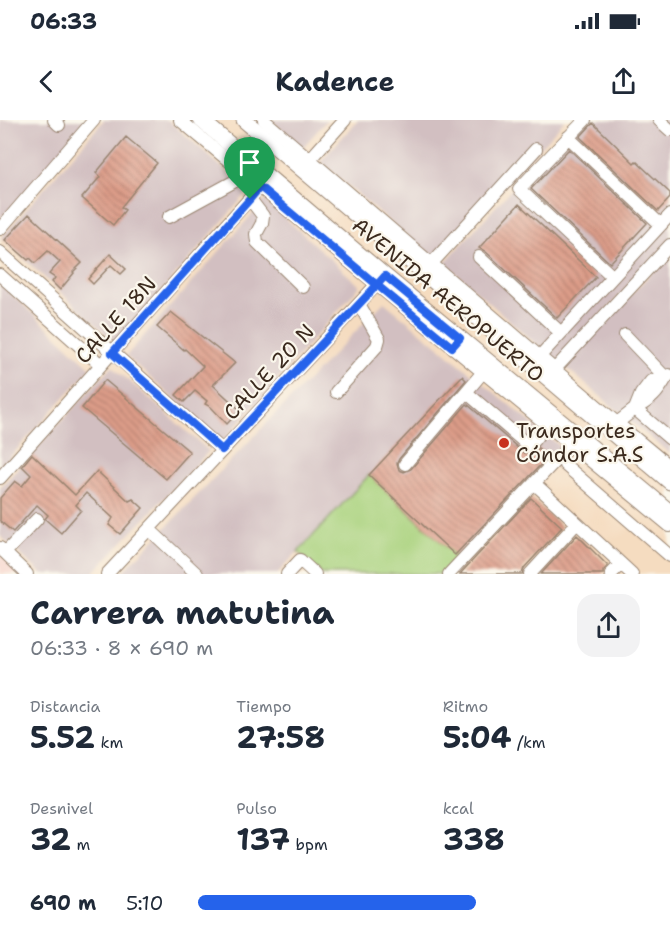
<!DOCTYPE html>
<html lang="es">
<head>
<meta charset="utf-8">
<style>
	:root { --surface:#fff; --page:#f2f2f3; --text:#1f2937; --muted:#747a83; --accent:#2563eb }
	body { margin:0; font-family:"Shantell Sans",sans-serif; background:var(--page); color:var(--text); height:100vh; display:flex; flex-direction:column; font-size:22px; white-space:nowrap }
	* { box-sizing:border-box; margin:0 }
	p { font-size:20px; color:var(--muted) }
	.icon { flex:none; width:33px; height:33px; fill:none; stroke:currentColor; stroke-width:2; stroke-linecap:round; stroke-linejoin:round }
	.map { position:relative; height:454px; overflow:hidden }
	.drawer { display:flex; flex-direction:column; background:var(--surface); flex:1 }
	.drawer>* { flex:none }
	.pin { position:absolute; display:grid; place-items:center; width:51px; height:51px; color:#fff; margin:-62px -26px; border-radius:50% 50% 50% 0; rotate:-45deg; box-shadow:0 0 6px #0007 }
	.pin .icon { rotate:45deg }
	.round { display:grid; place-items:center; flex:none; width:63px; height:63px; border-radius:18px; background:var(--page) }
	.overview { display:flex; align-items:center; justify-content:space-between; height:102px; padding:0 30px }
	h1 { font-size:33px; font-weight:700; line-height:45px }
	.figures { display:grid; grid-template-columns:repeat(3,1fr); gap:9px; height:102px; padding:6px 30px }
	.figures div { display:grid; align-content:center }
	.figures b { font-size:30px; font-weight:700 }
	.figures small { font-size:16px; font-weight:400 }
	.figures p { font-size:16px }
	ul { padding:0 30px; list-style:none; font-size:20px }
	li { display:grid; grid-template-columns:96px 72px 1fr; align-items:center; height:45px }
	li i { height:15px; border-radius:8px; background:var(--accent) }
	.status { display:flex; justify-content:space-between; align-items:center; height:42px; padding:0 30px; background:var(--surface); direction:ltr }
	.status svg { height:16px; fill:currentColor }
	header { display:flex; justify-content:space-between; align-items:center; height:78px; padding:0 30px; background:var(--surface); font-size:27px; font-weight:700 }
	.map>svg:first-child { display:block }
</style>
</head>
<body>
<div class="status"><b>06:33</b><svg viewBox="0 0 49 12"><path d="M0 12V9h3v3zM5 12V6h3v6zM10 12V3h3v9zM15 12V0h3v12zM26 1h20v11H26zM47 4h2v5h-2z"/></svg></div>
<header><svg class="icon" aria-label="back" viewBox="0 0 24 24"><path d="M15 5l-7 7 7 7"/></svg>Kadence<svg class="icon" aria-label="share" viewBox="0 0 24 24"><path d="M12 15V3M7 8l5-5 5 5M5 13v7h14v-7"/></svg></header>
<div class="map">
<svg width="670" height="454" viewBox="0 0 670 454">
	<defs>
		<pattern id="building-back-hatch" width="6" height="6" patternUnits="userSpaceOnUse" patternTransform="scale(1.5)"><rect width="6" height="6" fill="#dc9c88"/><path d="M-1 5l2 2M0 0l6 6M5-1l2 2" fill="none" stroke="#b47f6f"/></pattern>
	</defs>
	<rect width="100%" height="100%" fill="#fbf7ec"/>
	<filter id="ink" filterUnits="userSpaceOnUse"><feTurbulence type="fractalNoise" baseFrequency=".0167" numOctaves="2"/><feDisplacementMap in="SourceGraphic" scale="12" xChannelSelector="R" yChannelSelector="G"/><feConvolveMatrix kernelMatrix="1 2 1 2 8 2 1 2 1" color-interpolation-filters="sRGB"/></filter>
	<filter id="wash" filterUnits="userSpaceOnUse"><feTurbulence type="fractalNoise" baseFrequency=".008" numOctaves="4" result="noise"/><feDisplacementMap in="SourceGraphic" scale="24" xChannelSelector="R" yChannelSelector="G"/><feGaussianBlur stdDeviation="1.35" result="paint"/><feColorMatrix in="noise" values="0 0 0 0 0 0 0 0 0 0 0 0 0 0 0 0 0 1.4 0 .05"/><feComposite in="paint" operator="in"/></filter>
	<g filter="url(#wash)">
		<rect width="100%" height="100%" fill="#f5dcc0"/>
		<path fill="#f7d1c9" d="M 0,435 L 17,451 L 14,454 L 0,454 Z"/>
		<path fill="#d2bfc1" d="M 0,0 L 89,0 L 0,100 Z
			M 104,0 L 168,0 L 249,71 L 116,223 L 1,118 Z
			M 270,0 L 327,0 L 302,28 Z
			M 358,0 L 565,0 L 436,141 L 320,42 Z
			M 575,0 L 670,0 L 670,122 L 558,243 L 444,143 Z
			M 265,80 L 360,166 L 222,322 L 126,236 Z
			M 670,133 L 670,334 L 564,246 Z
			M 0,163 L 91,248 L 0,348 Z
			M 384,182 L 561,327 L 457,437 L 369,355 L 277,454 L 121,454 Z
			M 112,246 L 209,331 L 92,454 L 42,454 L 0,416 L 0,368 Z"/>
		<path fill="#a9d27d" stroke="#727e4e" stroke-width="1.5" d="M 369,355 L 457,437 L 442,454 L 322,454 L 298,432 Z"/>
		<g id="blocks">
			<path fill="url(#building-back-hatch)" d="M 593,3 L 634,43 L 636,41 L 670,73 L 670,78 L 658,91 L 580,17 Z
				M 126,17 L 157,43 L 121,87 L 125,90 L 113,105 L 82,78 L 100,57 L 96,53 Z
				M 569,29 L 647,103 L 610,143 L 531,69 Z
				M 519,84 L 596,157 L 557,198 L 485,131 L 479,128 Z
				M 29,94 L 82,143 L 73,152 L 74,153 L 60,170 L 52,162 L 55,158 L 49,154 L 60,142 L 48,131 L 35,143 L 30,138 L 28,140 L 5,120 Z
				M 110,134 L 126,149 L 121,154 L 111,145 L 93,164 L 88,159 Z
				M 171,192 L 235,243 L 213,265 L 240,290 L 227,304 L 211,287 L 205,284 L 207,281 L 195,271 L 184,282 L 176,275 L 203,246 L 185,229 L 184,230 L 157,207 Z
				M 462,256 L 466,260 L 399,339 L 397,343 L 399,350 L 404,352 L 411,349 L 467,284 L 524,333 L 531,334 L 538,328 L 548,337 L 455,435 L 369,355 Z
				M 105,260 L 190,332 L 166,359 L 82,288 Z
				M 32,334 L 75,375 L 97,351 L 129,381 L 133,379 L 143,388 L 120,414 L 109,405 L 113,398 L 86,373 L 76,385 L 81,390 L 61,413 L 45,399 L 48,395 L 37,385 L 13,412 L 0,401 L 0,378 L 15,361 L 22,366 L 31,355 L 22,346 Z
				M 531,378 L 562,407 L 524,448 L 522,454 L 460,454 Z
				M 577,415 L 608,446 L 603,451 L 603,454 L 541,454 Z"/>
		</g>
	</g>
	<g filter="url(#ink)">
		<use href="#blocks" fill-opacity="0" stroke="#98836f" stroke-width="1.5"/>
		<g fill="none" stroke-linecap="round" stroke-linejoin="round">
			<g stroke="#98836f" stroke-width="14">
				<path id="minor" d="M 54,0 L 59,5
					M 180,0 L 377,165 L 670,406
					M 264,0 L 617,303 L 670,347
					M 585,0 L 519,69 L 613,157
					M 659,0 L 670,10
					M 568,17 L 661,105
					M 310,39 L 345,0
					M 250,79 L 263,96 L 262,103 L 256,114 L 257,122 L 303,167
					M 169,97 L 246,55
					M 0,109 L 94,0
					M 0,132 L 222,330
					M 479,137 L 561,213
					M 432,143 L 536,29
					M 0,155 L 101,245
					M 625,215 L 666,258 C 657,274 651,280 635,289 L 670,319
					M 540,236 L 670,95
					M 555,249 L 670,125
					M 336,272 L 377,226 L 379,219 L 359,184
					M 466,272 L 529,326 L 547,304
					M 617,303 L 635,289 L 641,274 L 651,261 L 666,258 L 669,255
					M 405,344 L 483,252
					M 565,345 L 670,436
					M 0,358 L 260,67
					M 534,363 L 632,454
					M 149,409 L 197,454
					M 0,428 L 27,454
					M 5,433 L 37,399
					M 107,454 L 380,161
					M 287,454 L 300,440 L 315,454
					M 449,454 L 571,324
					M 530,454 L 577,403
					M 611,454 L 621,444"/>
			</g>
			<g stroke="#98836f" stroke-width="17">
				<path id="major" d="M 201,0 L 385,156 L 670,392
					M 244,0 L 670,362"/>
			</g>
			<use href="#minor" stroke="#fff" stroke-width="12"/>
			<use href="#major" stroke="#fff" stroke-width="15"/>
		</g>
	</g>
	<g fill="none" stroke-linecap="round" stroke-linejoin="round" filter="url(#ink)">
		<g stroke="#fff" stroke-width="12">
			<path id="route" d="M 250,79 L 112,233 L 222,330 L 377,165 L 452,227 L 460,218 L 385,156 L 377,165 L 260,67 L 250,79"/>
		</g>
		<use href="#route" stroke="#2563eb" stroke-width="8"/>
	</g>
	<circle fill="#c8321e" stroke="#fbf7ec" stroke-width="2" cx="504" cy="323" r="6"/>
	<g text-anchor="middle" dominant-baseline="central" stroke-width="4.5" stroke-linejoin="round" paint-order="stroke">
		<g font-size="21" fill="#3b2a1e" stroke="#fbf7ec">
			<text transform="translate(448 180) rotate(40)">AVENIDA AEROPUERTO</text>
			<text transform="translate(116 200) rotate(-48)">CALLE 18N</text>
			<text transform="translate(269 252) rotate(-47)">CALLE 20 N</text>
		</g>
		<g font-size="21" fill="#3b2a1e" stroke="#fbf7ec" text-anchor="start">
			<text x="516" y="311">Transportes<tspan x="516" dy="24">Cóndor S.A.S</tspan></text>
		</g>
	</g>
</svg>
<div class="pin" style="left:250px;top:79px;background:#1e9e55"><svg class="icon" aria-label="arrive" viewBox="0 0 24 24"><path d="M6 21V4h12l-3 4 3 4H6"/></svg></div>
</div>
<section class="drawer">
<div class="overview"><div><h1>Carrera matutina</h1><p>06:33 · 8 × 690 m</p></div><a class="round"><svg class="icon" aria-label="share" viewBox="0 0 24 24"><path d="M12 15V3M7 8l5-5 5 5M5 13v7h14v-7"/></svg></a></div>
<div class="figures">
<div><p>Distancia</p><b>5.52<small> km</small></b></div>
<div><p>Tiempo</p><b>27:58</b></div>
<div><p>Ritmo</p><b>5:04<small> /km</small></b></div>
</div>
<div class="figures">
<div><p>Desnivel</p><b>32<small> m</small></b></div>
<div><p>Pulso</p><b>137<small> bpm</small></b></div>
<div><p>kcal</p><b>338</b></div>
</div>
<ul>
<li><b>690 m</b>5:10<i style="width:63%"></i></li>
</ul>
</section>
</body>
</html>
